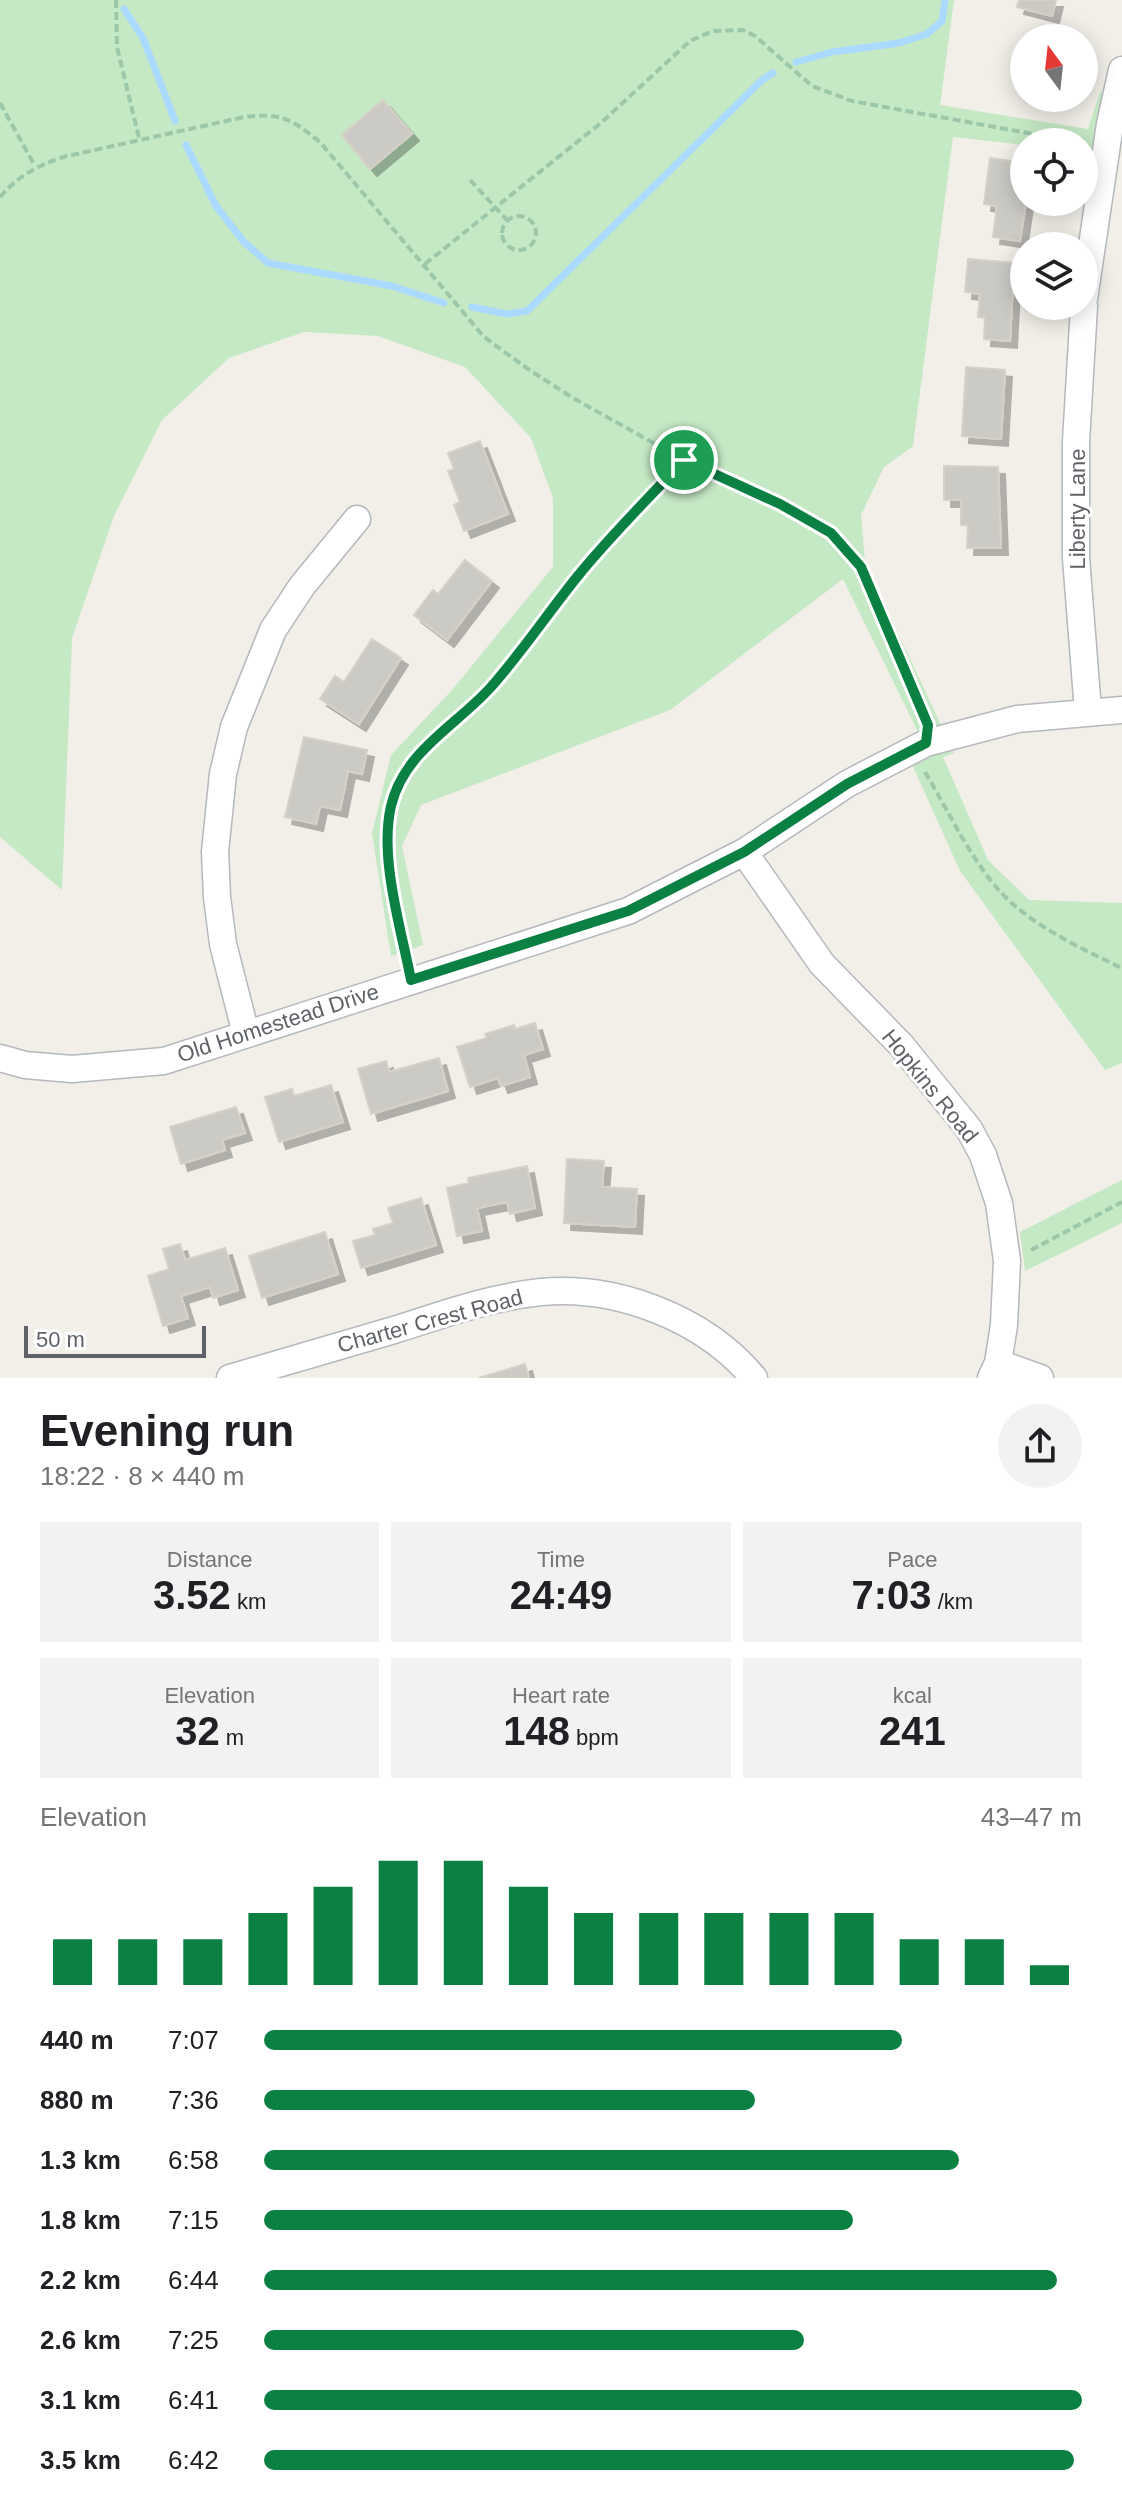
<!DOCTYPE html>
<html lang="en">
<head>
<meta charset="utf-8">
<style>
	:root { --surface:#fff; --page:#f2f2f2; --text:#202124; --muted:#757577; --accent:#0b8043 }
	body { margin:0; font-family:Arial,sans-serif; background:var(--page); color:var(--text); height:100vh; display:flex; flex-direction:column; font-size:30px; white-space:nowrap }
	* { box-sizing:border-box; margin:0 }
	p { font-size:26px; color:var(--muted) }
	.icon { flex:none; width:44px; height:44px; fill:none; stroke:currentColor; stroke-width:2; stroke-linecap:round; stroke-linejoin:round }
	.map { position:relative; height:1378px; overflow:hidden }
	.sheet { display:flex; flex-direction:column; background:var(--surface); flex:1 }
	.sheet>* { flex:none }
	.needle { width:52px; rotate:345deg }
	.tools { position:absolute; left:1010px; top:24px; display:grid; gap:16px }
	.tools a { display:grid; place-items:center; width:88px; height:88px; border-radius:50%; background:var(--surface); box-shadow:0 4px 20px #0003; font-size:40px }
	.scale { position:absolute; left:24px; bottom:20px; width:182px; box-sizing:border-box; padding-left:8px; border:4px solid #5f6368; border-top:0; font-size:22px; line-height:28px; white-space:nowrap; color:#5f6368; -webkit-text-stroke:6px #fff; paint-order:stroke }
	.pin { position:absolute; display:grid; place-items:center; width:68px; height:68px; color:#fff; margin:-34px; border:4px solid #fff; border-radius:50%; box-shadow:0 2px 8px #0007 }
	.round { display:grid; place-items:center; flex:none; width:84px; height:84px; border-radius:42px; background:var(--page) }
	.overview { display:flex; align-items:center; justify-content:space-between; height:136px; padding:0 40px }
	h1 { font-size:44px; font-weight:800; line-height:60px }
	.figures { display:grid; grid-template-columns:repeat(3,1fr); gap:12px; height:136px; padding:8px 40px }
	.figures div { display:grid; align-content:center; border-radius:0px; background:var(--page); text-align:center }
	.figures b { font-size:40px; font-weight:800 }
	.figures small { font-size:22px; font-weight:400 }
	.figures p { font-size:22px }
	.chart { height:224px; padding:16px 40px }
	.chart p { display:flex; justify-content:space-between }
	.chart svg { width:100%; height:144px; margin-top:8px; stroke:var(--accent); stroke-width:6 }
	ul { padding:0 40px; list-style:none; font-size:26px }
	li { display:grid; grid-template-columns:128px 96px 1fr; align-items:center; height:60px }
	li i { height:20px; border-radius:10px; background:var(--accent) }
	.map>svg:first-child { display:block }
</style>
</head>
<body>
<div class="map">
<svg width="1122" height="1378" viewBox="0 0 1122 1378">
	<defs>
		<filter id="shadow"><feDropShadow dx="7" dy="7" stdDeviation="0" flood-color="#0004"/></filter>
	</defs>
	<rect width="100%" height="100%" fill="#f1efe8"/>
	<path fill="#c5e8c5" d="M 0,0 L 954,0 L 940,105 L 1088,129 L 1100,92 L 1122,94 L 1120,157 L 1084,151 L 1084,142 L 1024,142 L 1024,145 L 953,137 L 913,446 L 884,467 L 861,515 L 865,562 L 954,753 L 943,757 L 988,860 L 1029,900 L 1122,903 L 1122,1063 L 1105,1070 L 960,871 L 902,742 L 919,734 L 843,579 L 670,710 L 421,805 L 402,846 L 423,945 L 391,956 L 372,833 L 391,755 L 452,690 L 553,567 L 553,498 L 531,438 L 465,367 L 378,336 L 304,332 L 229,358 L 162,420 L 114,516 L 72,638 L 62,890 L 0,837 Z
		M 1122,1180 L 1122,1223 L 1025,1271 L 1020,1232 Z"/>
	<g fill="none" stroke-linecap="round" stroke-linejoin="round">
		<path stroke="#aadaff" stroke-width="7" d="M 124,9 L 143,38 L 175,121
			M 796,62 L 832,52 L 899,43 L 927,34 L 942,21 L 945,0
			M 186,145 L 216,206 L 244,242 L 268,263 L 392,286 L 444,303
			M 472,307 L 507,314 L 527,311 L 762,80 L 773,73"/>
	</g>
	<path fill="#cccac5" stroke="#d6d1c6" stroke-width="2" filter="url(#shadow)" d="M 1019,0 L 1056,0 L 1052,16 L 1017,7 Z
		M 383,100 L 412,134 L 370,169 L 342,135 Z
		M 990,158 L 1024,163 L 1023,196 L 1026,202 L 1020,241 L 993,237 L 997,206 L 984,204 Z
		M 968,259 L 1014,263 L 1010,341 L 984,339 L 985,318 L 978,317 L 980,294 L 965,292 Z
		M 966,367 L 1005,370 L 1001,439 L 962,436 Z
		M 480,441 L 508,514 L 464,531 L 454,505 L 460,502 L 448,471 L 454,469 L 448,453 Z
		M 944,466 L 998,467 L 1001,548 L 967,548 L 968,525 L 961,525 L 961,500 L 944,500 Z
		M 465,560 L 492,581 L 447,640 L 414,615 L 433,590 L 438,594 Z
		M 372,639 L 401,658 L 359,724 L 320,699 L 335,676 L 344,682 Z
		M 304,737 L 367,750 L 362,774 L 348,771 L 340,810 L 320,806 L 316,824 L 285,817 Z
		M 535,1023 L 543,1049 L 524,1055 L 530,1077 L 501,1086 L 498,1078 L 470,1087 L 457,1047 L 487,1038 L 485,1034 L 514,1025 L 515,1029 Z
		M 439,1058 L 448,1091 L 371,1114 L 358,1069 L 386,1061 L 389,1072 Z
		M 331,1085 L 343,1122 L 279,1142 L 265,1097 L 292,1089 L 294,1096 Z
		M 236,1107 L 245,1133 L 222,1140 L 225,1150 L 181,1164 L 170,1127 Z
		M 567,1159 L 604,1161 L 602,1187 L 637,1189 L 635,1227 L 564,1223 Z
		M 527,1166 L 535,1208 L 510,1214 L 507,1202 L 477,1208 L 482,1231 L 457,1236 L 447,1188 L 469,1183 L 468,1178 Z
		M 421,1198 L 436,1245 L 361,1268 L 353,1241 L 375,1235 L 373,1229 L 393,1223 L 388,1208 Z
		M 325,1232 L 338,1274 L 262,1298 L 249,1256 Z
		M 180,1244 L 185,1260 L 225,1248 L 238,1290 L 213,1298 L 210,1287 L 181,1296 L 188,1318 L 163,1326 L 148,1276 L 169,1269 L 163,1249 Z
		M 525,1364 L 529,1378 L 479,1378 Z"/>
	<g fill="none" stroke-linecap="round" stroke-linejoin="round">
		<g stroke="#b5b8bc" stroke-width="29">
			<path id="minor" d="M 1084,299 L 1110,124 L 1122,70
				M 1084,306 L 1076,442 L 1076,558 L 1088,711
				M 744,852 L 822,964 L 901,1045 L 969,1129 L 983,1155 L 999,1203 L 1007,1261 L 1004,1325 L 998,1363 L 991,1378
				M 246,1034 L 223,944 L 217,897 L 215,852 L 223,774 L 234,727 L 273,630 L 302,586 L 357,519
				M 0,1058 L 25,1065 L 72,1069 L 164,1061 L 628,911 L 744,852 L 847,784 L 926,743 L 1017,719 L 1122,710
				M 998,1363 L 1040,1378
				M 230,1378 C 285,1362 339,1346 394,1330 C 442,1315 491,1297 541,1292 C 618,1285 705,1319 754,1378"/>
		</g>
		<path stroke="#9cc7a9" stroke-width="4" stroke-dasharray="8 4" stroke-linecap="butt" d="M 116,0 L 117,47 L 139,138
			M 0,103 L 35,166
			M 470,180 L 507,220
			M 0,197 C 18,176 37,166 63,157 L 244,117 C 282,113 290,118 320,142 L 484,337 L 528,369 L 573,398 L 684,460 L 780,504 L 831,533 L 861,567 L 925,718
			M502 233a17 17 0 1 1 34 0a17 17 0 1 1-34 0Z
			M 425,264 L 602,122 L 690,41 L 713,31 L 743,30 L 755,36 L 812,86 L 852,101 L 1044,136 L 1084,140
			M 925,772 C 951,815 977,874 1015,906 C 1046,932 1086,951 1122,968
			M 407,958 C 397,910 381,856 391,807 C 402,753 456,725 491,688 C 522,653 548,613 577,577 C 610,536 648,499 684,460
			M 1031,1250 L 1122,1202"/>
		<use href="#minor" stroke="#fff" stroke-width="26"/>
	</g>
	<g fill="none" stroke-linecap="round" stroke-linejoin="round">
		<g stroke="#fff" stroke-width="16">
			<path id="route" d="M 684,460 L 780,504 L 831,533 L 861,567 L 928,725 L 926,743 L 847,784 L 744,852 L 628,911 L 411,980 C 401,928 379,858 391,806 C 404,751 456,726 491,687 C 522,652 548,613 577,577 C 610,536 648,499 684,460 Z"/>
		</g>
		<use href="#route" stroke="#0b8043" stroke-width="10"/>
	</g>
	<g text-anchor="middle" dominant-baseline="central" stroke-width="6" stroke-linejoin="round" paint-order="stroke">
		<g font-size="22" fill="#5f6368" stroke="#fff">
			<text transform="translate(1077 509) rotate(-90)">Liberty Lane</text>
			<text transform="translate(278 1023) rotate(-18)">Old Homestead Drive</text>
			<text transform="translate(930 1086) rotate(51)">Hopkins Road</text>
			<text transform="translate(430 1321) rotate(-15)">Charter Crest Road</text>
		</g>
	</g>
</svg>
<div class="tools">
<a><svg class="needle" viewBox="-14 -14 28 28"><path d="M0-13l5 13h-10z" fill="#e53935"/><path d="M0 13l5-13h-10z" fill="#757577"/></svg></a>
<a><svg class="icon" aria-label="locate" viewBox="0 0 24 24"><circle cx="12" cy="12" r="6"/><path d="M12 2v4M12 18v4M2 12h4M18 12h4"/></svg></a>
<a><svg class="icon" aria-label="layers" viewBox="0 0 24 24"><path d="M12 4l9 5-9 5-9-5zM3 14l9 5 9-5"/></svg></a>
</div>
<div class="scale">50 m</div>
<div class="pin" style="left:684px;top:460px;background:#1e9e55"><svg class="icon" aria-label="arrive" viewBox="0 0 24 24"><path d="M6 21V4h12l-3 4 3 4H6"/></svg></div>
</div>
<section class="sheet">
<div class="overview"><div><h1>Evening run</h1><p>18:22 · 8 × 440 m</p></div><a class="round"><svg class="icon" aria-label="share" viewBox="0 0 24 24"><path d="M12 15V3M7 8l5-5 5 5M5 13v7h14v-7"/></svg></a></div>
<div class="figures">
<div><p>Distance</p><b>3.52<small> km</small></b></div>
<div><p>Time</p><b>24:49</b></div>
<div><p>Pace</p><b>7:03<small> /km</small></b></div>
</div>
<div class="figures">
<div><p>Elevation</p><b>32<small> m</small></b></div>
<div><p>Heart rate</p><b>148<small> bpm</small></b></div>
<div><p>kcal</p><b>241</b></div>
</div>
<div class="chart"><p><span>Elevation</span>43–47 m</p>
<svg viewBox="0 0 160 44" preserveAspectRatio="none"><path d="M5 44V30M15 44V30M25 44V30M35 44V22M45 44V14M55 44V6M65 44V6M75 44V14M85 44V22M95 44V22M105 44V22M115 44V22M125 44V22M135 44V30M145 44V30M155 44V38"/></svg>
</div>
<ul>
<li><b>440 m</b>7:07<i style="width:78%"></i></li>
<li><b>880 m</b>7:36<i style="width:60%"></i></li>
<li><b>1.3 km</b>6:58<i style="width:85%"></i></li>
<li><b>1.8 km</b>7:15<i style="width:72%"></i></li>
<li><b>2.2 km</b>6:44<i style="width:97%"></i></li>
<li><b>2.6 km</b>7:25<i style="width:66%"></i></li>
<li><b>3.1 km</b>6:41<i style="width:100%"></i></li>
<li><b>3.5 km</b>6:42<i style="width:99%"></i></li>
</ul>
</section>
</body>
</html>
